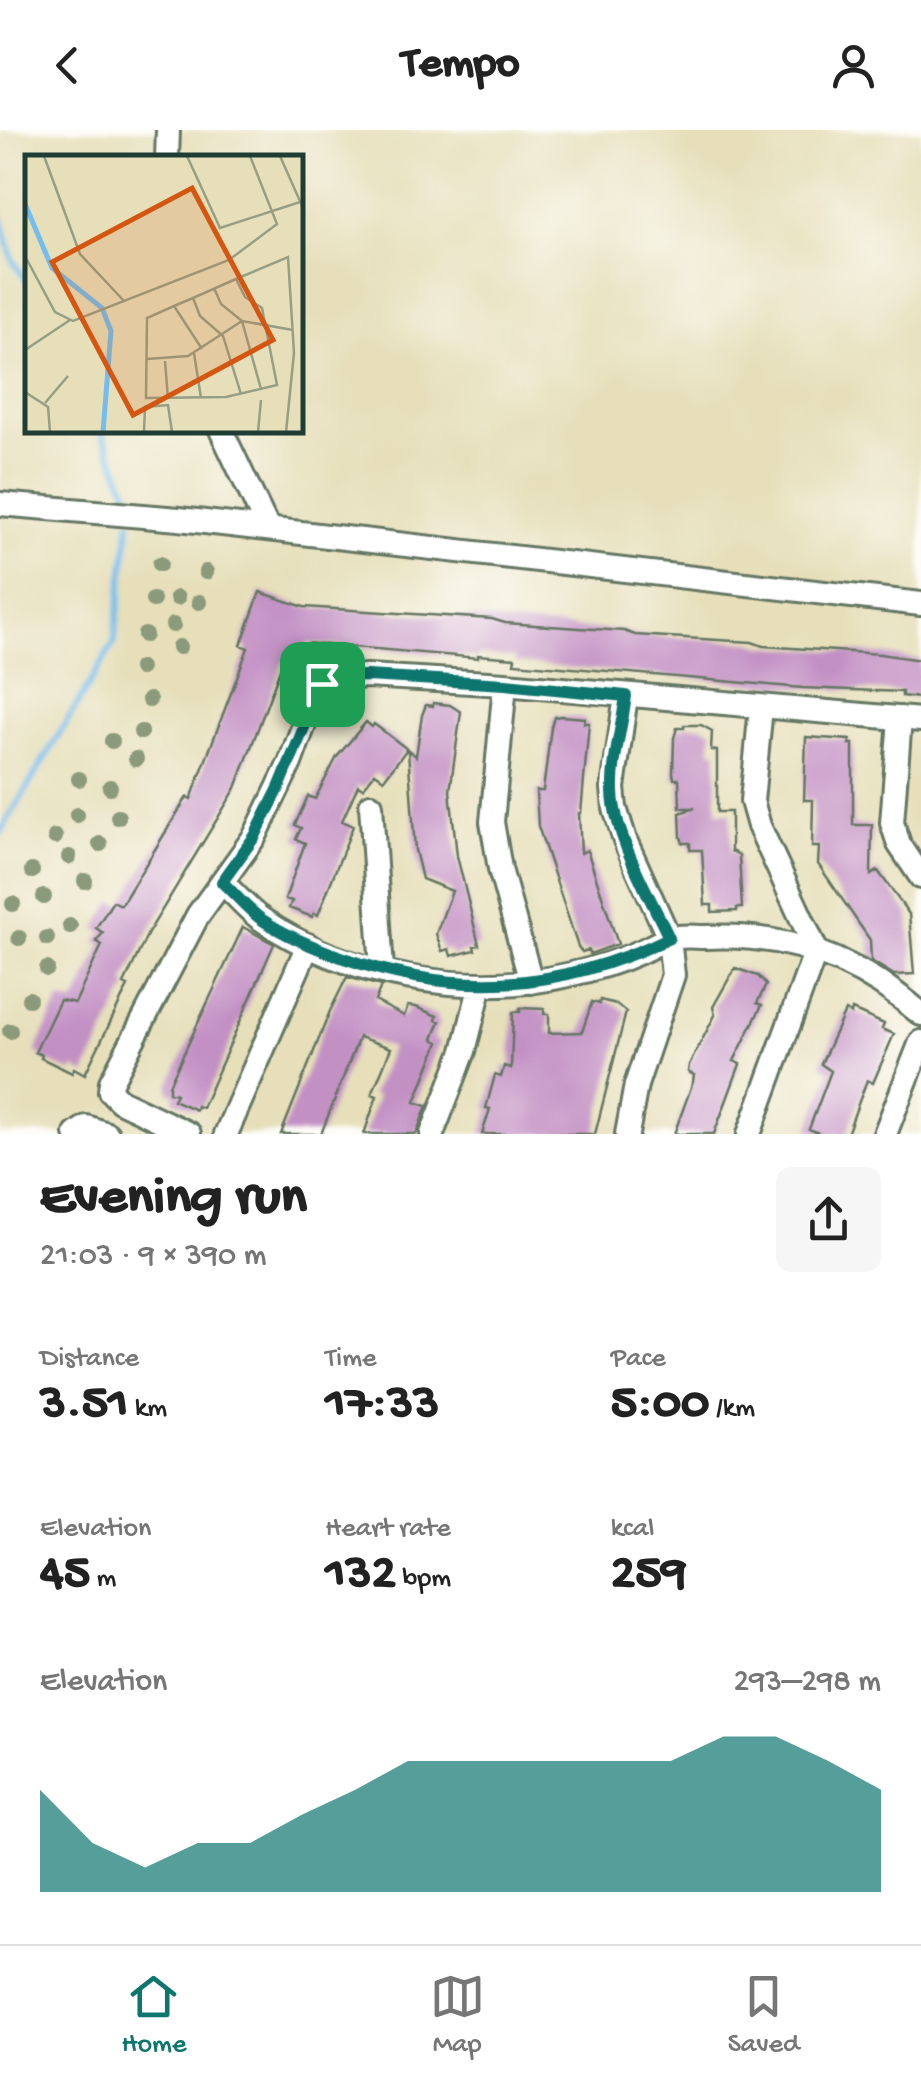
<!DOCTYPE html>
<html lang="en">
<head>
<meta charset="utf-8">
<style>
	:root { --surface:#fff; --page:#f6f6f6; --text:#222; --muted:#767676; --line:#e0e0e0; --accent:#0f766e }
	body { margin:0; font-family:"Gochi Hand",sans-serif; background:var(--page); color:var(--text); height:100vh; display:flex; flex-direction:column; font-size:38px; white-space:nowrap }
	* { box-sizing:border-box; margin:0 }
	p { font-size:32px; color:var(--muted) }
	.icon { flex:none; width:55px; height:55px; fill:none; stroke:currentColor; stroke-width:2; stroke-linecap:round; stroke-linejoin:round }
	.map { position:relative; height:1004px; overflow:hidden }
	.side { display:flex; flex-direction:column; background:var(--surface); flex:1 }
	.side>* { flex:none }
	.pin { position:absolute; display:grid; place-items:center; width:85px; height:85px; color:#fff; margin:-42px; border-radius:20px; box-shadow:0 5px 15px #0006 }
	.round { display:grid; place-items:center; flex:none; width:105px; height:105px; border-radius:15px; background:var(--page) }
	.overview { display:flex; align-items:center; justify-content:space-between; height:170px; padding:0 40px }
	h1 { font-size:55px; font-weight:700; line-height:75px }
	.metrics { display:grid; grid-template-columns:repeat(3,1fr); gap:15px; height:170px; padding:10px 40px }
	.metrics div { display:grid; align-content:center }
	.metrics b { font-size:50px; font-weight:700 }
	.metrics small { font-size:28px; font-weight:400 }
	.metrics p { font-size:28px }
	.chart { height:280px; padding:20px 40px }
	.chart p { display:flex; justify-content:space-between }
	.chart svg { width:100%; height:180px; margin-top:10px; fill:var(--accent); opacity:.7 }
	header { display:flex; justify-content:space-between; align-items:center; height:130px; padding:0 40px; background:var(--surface); font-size:45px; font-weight:700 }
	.dock { display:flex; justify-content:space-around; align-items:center; height:140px; border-top:2px solid var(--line); background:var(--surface); font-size:28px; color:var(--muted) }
	.dock a { display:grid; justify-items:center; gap:5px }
	.dock .active { color:var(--accent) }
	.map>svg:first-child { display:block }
</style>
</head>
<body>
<header><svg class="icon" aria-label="back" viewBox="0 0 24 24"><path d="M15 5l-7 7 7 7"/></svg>Tempo<svg class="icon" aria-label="person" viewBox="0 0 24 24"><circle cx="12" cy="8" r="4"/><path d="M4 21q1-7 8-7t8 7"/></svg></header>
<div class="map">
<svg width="921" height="1004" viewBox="0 0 921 1004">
	<rect width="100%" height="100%" fill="#fdfcf7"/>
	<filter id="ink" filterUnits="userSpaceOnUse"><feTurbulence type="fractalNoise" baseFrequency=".01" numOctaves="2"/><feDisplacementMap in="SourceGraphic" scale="20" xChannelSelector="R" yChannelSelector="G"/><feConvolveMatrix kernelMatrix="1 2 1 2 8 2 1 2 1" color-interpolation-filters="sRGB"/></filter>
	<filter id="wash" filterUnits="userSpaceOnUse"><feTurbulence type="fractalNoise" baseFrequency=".0048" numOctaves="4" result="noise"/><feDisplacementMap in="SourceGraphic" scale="40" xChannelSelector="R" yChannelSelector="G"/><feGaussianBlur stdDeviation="2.25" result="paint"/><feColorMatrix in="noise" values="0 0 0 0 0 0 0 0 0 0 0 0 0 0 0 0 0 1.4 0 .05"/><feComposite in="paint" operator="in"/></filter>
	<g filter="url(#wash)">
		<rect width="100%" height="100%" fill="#e6dfba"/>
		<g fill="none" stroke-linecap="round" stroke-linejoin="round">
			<path stroke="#74bded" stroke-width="6" d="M 0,85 L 13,131 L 28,153
				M 101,300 L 132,372 L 131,380
				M 0,703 L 114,513 L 130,392"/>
		</g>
		<g id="blocks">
			<path fill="#c390c4" d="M 260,462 L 304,477 L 492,489 L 505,493 L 624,501 L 635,505 L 752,512 L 763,516 L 880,524 L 921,530 L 921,568 L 902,566 L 902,562 L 803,558 L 514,533 L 515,528 L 478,525 L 478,528 L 308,513 L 306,520 L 296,516 L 288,533 L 283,531 L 236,658 L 148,803 L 124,854 L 128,856 L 85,944 L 74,938 L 72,943 L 41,928 L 42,925 L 35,922 L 60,870 L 75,873 L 102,815 L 96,811 L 103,803 L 96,798 L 113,771 L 121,775 L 187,667 L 191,669 L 248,518 L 241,515 Z
				M 433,573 L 450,575 L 461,582 L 450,661 L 457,726 L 479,815 L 474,816 L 475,820 L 451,826 L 449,819 L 442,821 L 436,804 L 452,761 L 422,749 L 415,720 L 408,620 L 416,626 L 422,585 L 426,575 L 433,576 Z
				M 561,586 L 585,588 L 584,593 L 589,593 L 581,683 L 579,683 L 581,723 L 587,720 L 618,814 L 590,824 L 589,820 L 582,822 L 578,817 L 538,696 L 536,661 L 543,661 L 551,597 L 554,587 Z
				M 366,592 L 372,597 L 374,594 L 407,619 L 384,649 L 375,643 L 363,658 L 358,655 L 342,691 L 353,696 L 318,785 L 314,783 L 312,787 L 289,778 L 292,771 L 285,769 L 305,713 L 296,709 L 301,698 L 295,695 L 308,666 L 315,669 L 337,627 Z
				M 684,595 L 701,595 L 712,601 L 711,620 L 717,621 L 717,682 L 731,682 L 731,721 L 739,725 L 742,778 L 737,778 L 737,781 L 712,782 L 712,775 L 705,775 L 702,720 L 690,720 L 690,713 L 683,713 L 681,707 L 680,683 L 695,678 L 680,678 L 679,649 L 674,649 L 673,643 L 674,608 L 677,598 L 684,598 Z
				M 806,607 L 850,610 L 849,614 L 853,614 L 853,695 L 872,695 L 871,745 L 878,741 L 909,784 L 914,844 L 894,845 L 871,831 L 870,810 L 818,734 L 819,717 L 812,717 L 813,670 L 804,670 Z
				M 243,797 L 274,814 L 202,978 L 197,976 L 196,980 L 173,970 L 176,964 L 169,962 L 169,955 Z
				M 735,838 L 758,846 L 766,855 L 757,873 L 762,875 L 734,931 L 740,934 L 714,1004 L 674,1004 L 693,952 L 694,945 L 688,942 L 689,935 L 715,885 L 713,877 Z
				M 347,847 L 381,856 L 375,871 L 404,886 L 408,876 L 416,877 L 437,886 L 436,890 L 440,891 L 433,909 L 439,912 L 415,972 L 427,976 L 416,1004 L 364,1004 L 377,966 L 372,964 L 391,918 L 359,907 L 321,1004 L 281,1004 L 330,881 Z
				M 600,870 L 616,874 L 626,882 L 595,1004 L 482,1004 L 490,979 L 486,978 L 495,945 L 501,947 L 504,936 L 511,938 L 513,882 L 520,882 L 520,878 L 544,879 L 544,884 L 549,884 L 549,903 L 582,902 L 592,872 L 599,874 Z
				M 852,880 L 884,894 L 882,899 L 894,904 L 873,953 L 867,950 L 847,1004 L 821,1004 L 809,999 L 831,941 L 821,934 L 845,881 L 851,884 Z"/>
		</g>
	</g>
	<g filter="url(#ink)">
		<use href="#blocks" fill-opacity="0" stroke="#657663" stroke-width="2.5"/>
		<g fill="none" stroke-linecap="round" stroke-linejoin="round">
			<g stroke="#657663" stroke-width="28">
				<path id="minor" d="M 167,28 L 168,0
					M 221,300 L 268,399
					M 0,374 L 179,389 L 921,474
					M 505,554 L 492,692 L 500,739 L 531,852
					M 626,566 L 613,658 L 615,678 L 625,710 L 669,808 L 673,845 L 636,955 L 627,1004
					M 900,588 L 892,693 L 899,714 L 921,747
					M 371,675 L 382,840
					M 222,752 C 235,764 247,779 261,789 C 345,847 468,868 568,845 C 591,840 618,832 640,822 C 649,818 658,812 668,809 C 679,805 693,807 705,807 C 787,802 860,831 921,884
					M 76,1004 L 86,997 L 107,1004
					M 189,1004 L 120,971 L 110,961 L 111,952 L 198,785 L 255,706 L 290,633 L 315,564 L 327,549 L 367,546 L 505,554 L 921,590
					M 226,1004 L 308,815
					M 432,1004 L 464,921 L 481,854
					M 749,1004 L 816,820 L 759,696 L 752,671 L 761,577
					M 885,1004 L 921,912"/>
			</g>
			<use href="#minor" stroke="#fff" stroke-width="22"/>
		</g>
		<g fill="#8b9a7a">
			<circle cx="160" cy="434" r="8"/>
			<circle cx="206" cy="442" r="8"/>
			<circle cx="177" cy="468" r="8"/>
			<circle cx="153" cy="470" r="8"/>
			<circle cx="199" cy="472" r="8"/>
			<circle cx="173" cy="495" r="8"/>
			<circle cx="145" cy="505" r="8"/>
			<circle cx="179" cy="517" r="8"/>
			<circle cx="140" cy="538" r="8"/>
			<circle cx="149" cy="570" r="8"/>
			<circle cx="141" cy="602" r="8"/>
			<circle cx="112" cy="611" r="8"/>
			<circle cx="136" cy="629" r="8"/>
			<circle cx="79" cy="649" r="8"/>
			<circle cx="110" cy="657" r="8"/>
			<circle cx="77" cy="685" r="8"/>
			<circle cx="118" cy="687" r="8"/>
			<circle cx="55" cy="707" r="8"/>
			<circle cx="100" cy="714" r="8"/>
			<circle cx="69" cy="727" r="8"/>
			<circle cx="32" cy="741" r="8"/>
			<circle cx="85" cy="751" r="8"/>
			<circle cx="44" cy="767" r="8"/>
			<circle cx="13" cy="774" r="8"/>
			<circle cx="70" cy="796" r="8"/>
			<circle cx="19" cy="808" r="8"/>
			<circle cx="47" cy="808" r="8"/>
			<circle cx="47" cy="839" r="8"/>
			<circle cx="29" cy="869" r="8"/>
			<circle cx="10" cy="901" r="8"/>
		</g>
	</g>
	<g fill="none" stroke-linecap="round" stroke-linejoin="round" filter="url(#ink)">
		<g stroke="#fff" stroke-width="20">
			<path id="route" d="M 367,546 L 505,554 L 626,566 C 622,597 612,630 613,661 C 614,707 650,766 669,808 C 561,860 458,868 344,828 C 315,818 286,806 261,789 C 247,779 235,764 222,752 L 255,706 L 279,658 L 322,554 L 334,547 Z"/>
		</g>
		<use href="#route" stroke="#0f766e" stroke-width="12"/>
	</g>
	<g transform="translate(25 25)">
		<rect width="278" height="278" fill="#e6dfba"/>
		<path fill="none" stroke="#74bded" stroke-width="5" d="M 0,49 L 27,113 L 77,153 L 86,176 L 78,277"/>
		<path fill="none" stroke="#969e84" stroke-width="2.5" d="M 19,1 L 55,99 L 99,146M 162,1 L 195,73 L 275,47M 255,1 L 278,53M 0,101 L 30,157 L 48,166 L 204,105 L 252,69 L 225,1M 211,124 L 220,142 L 237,153 L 252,230 L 201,242 L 121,243 L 122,163 L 149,151 L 168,143 L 211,124 L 263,102 L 269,198 L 261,277M 189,133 L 196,149 L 217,166 L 236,234M 168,143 L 175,161 L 198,181 L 216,239M 149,151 L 177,194M 0,195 L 45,165M 169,198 L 176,243M 122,204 L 163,201 L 217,166 L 268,175M 140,206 L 143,244M 0,237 L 23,252 L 25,277M 20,248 L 43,221M 119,277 L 120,252 L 143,250 L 147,277M 233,277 L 236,245"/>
		<path fill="#d45610" fill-opacity="0.15" stroke="#d45610" stroke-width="5" d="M 167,33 L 248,185 L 108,260 L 27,107 Z"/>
		<rect width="278" height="278" fill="none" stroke="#1f3d34" stroke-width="5"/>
	</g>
</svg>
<div class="pin" style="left:322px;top:554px;background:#1e9e55"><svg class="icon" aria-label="arrive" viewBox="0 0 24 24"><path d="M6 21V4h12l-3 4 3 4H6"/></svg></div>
</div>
<section class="side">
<div class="overview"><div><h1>Evening run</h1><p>21:03 · 9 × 390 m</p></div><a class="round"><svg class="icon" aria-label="share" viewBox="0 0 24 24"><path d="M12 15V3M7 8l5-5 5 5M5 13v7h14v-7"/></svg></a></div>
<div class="metrics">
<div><p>Distance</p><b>3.51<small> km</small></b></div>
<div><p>Time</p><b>17:33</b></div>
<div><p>Pace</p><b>5:00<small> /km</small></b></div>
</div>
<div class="metrics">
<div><p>Elevation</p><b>45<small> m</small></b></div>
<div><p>Heart rate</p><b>132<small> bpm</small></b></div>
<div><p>kcal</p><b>259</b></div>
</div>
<div class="chart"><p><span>Elevation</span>293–298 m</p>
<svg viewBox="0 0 160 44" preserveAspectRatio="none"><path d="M0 44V19L10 32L20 38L30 32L40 32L50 25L60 19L70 12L80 12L90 12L100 12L110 12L120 12L130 6L140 6L150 12L160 19V44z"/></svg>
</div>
</section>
<nav class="dock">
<a class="active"><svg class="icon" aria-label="home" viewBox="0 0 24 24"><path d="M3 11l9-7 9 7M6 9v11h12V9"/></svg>Home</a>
<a><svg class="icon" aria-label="map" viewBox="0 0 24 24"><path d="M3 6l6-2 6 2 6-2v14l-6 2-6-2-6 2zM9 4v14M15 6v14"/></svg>Map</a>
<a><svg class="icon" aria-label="saved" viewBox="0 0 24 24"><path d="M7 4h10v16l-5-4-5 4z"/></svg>Saved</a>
</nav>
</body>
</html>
